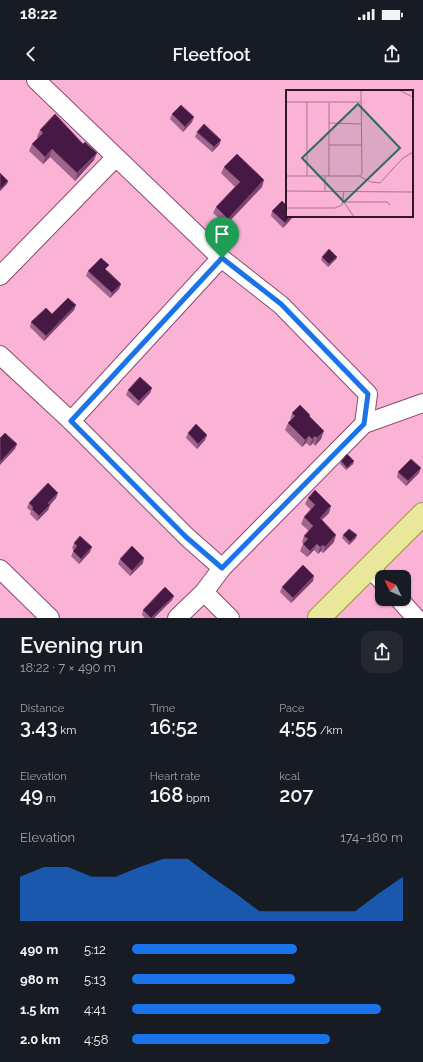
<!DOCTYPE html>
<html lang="en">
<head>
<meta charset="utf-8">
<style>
	:root { --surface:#171b24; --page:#242831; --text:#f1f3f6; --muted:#9ea1a6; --accent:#1a73e8 }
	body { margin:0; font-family:Raleway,sans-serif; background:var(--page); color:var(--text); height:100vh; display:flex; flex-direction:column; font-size:15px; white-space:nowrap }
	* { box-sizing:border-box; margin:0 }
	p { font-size:13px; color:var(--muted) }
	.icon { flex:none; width:22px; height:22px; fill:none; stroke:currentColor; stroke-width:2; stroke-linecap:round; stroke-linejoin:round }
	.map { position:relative; height:538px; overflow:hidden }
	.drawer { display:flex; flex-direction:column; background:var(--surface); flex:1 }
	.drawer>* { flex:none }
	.needle { width:26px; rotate:314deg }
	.buttons { position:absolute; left:375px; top:490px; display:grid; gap:8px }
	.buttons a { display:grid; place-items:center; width:36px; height:36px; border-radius:8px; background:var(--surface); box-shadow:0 1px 3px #0004; font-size:20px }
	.pin { position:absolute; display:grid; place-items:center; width:34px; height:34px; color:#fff; margin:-41px -17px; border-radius:50% 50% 50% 0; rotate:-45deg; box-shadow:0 0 4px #0007 }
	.pin .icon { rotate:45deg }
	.round { display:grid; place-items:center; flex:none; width:42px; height:42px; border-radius:12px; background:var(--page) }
	.head { display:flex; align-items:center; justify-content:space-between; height:68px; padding:0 20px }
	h1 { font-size:22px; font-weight:600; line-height:30px }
	.figures { display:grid; grid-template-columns:repeat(3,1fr); gap:6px; height:68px; padding:4px 20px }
	.figures div { display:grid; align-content:center }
	.figures b { font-size:20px; font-weight:600 }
	.figures small { font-size:11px; font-weight:400 }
	.figures p { font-size:11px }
	.chart { height:112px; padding:8px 20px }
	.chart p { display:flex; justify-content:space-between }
	.chart svg { width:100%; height:72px; margin-top:4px; fill:var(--accent); opacity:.7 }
	ul { padding:0 20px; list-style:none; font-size:13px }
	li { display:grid; grid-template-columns:64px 48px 1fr; align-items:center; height:30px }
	li i { height:10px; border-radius:5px; background:var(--accent) }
	.status { display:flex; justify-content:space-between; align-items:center; height:28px; padding:0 20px; background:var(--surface); direction:ltr }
	.status svg { height:11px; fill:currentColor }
	header { display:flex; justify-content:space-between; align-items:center; height:52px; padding:0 20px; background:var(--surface); font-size:18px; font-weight:600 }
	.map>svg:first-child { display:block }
</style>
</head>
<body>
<div class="status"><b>18:22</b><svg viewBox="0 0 49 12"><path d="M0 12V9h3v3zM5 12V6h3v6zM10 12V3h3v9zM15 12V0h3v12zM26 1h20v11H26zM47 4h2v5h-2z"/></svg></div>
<header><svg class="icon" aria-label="back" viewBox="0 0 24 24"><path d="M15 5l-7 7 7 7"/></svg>Fleetfoot<svg class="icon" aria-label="share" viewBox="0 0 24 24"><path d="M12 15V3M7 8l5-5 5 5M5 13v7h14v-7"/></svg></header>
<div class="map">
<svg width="423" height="538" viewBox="0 0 423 538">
	<rect width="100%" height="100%" fill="#fab2d5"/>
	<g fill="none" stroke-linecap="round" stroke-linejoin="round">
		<g stroke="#8a4c6c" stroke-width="20">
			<path id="minor" d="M 36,0 L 221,178 L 281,225 L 368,314 L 364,344 L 222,488 L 204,512 L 177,538
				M 0,196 L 116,77
				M 0,275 L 71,341 L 187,457 L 222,488
				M 71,341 L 221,178
				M 364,344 L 423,323
				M 370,488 L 382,501
				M 0,489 L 50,538
				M 204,512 L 230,538
				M 399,519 L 416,538"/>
		</g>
		<g stroke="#9f9546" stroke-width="24">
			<path id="major" d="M 319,538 L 423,434"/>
		</g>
		<use href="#minor" stroke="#fff" stroke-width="18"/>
		<use href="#major" stroke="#e9e89a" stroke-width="22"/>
	</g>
	<path fill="#a0658c" d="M 172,34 L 192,42 L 183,52 L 170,39 Z
		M 40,50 L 94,80 L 75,101 L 50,77 L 43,84 L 29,71 L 32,64 L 38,58 L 37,57 Z
		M 197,52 L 221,60 L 219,65 L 212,72 L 195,57 Z
		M 224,87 L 262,107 L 226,145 L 213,133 L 216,127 L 235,107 L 221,93 Z
		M 272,131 L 287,136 L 293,136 L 292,138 L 283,148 L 271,136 Z
		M 322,177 L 337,177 L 336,179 L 328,187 L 321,180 Z
		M 107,190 L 121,204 L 119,209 L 110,218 L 86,196 L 88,191 Z
		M 76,225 L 74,230 L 44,261 L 30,247 L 31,242 Z
		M 152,308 L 150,313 L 138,326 L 126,315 L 128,310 Z
		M 292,333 L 309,337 L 321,359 L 315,366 L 313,363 L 310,366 L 306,363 L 302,367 L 285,350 L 288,343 L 290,341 Z
		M 188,353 L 207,355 L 205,360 L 197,369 L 186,358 Z
		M 341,381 L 354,381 L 353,384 L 346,390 L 340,384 Z
		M 398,392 L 419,393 L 406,406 L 397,397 Z
		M 56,418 L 50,425 L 48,430 L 37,441 L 30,434 L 31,431 L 27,428 L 29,423 Z
		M 308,418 L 329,433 L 322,440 L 334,462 L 323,473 L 321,471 L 318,474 L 314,470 L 307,477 L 300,471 L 303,464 L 302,462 L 304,456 L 309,451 L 301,444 L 304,437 L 311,430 L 305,424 Z
		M 343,455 L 356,458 L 349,465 L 342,458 Z
		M 74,463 L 90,472 L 79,484 L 71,476 L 74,470 L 72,468 Z
		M 120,479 L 143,483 L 130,496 L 118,484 Z
		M 313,501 L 291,523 L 280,512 L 282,507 Z
		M 174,516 L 172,520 L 154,538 L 145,538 L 142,535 L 143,530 Z"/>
	<path fill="#7c4670" d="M 194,37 L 192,42 L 183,52 L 185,47 Z
		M 221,60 L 219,65 L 212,72 L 214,67 Z
		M 52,69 L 50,77 L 43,84 L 45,77 Z
		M 97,73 L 94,80 L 75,101 L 77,93 Z
		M 264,100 L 262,107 L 226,145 L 228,139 Z
		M 8,101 L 7,104 L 0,111 L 0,110 Z
		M 291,136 L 293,136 L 292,138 L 283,148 L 285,143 Z
		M 337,177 L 336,179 L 328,187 L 329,184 Z
		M 121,204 L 119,209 L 110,218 L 112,213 Z
		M 76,225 L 74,230 L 44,261 L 46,256 Z
		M 152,308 L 150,313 L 138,326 L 139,321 Z
		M 324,351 L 321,359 L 315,366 L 317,358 Z
		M 207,355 L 205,360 L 197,369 L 198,364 Z
		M 309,356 L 306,363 L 302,367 L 305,360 Z
		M 315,356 L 313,363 L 310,366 L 312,359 Z
		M 17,364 L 15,369 L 0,385 L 0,382 Z
		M 354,381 L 353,384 L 346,390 L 347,388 Z
		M 421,388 L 419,393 L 406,406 L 408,401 Z
		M 58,413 L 56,418 L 50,425 L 48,430 L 37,441 L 39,436 L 48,423 Z
		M 331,426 L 329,433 L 317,444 L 320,438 Z
		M 336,455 L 334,462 L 323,473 L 325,467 Z
		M 357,455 L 356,458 L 349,465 L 350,462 Z
		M 317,464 L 314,470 L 307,477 L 310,471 Z
		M 323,465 L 321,471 L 318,474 L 320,467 Z
		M 92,467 L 90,472 L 79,484 L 81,479 Z
		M 144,478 L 143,483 L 130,496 L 132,491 Z
		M 314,496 L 313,501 L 291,523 L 293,518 Z
		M 174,516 L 172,520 L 154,538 L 151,538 Z"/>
	<path fill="#461844" stroke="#7c4670" d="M 181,25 L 194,37 L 185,47 L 172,34 Z
		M 55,34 L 83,64 L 85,62 L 97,73 L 77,93 L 52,69 L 45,77 L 32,64 L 43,53 L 40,50 Z
		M 204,44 L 221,60 L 214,67 L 197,52 Z
		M 237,74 L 264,100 L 228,139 L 216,127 L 240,102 L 224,87 Z
		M 0,93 L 8,101 L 0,110 Z
		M 282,121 L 287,126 L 287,136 L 291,136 L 285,143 L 272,131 Z
		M 329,169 L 337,177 L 329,184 L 322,177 Z
		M 101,178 L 109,185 L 105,189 L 121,204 L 112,213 L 88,191 Z
		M 68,218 L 76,225 L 46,256 L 31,242 L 46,228 L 52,234 Z
		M 140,297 L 152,308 L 139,321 L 128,310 Z
		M 300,325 L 310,335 L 309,336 L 324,351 L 317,358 L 315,356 L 312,359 L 309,356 L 305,360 L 288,343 L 295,336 L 292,333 Z
		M 196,344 L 207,355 L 198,364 L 188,353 Z
		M 5,353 L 17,364 L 0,382 L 0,358 Z
		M 347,374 L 354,381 L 347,388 L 341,381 Z
		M 411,379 L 421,388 L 408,401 L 398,392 Z
		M 48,403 L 58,413 L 48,423 L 50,425 L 39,436 L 32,429 L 33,427 L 29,423 Z
		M 315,410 L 331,426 L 320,438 L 336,455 L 325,467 L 323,465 L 320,467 L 317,464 L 310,471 L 303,464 L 308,459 L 304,456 L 313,446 L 304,437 L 315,425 L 308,418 Z
		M 349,449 L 357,455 L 350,462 L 343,455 Z
		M 80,456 L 92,467 L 81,479 L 73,471 L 77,466 L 74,463 Z
		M 132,466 L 144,478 L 132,491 L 120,479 Z
		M 303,485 L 314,496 L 293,518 L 282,507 Z
		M 165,507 L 174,516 L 151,538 L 143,530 Z"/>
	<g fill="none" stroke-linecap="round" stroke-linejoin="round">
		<g stroke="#fff" stroke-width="8">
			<path id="route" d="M 222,178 L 281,224 L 368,314 L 364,344 L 222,488 L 186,457 L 71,341 Z"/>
		</g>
		<use href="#route" stroke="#1a73e8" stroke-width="5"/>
	</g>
	<g transform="translate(286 10)">
		<rect width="127" height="127" fill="#fab2d5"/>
		<path fill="none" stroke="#aa748f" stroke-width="1" d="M 113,0 L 127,7M 0,12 L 75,12M 43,13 L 43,86M 43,33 L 75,34M 43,55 L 76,55M 0,86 L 73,86 L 76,84 L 75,0M 21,86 L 21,12M 73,86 L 85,92 L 94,93 L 117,68 L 127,62M 39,87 L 39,101M 0,101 L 127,102M 58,112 L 101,112 L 104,115M 58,112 L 68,127M 0,118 L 49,118 L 56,115 L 58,101"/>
		<path fill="#306d58" fill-opacity="0.15" stroke="#306d58" stroke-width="2" d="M 72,14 L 114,58 L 58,112 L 16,68 Z"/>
		<rect width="127" height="127" fill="none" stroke="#311725" stroke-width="2"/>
	</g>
</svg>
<div class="buttons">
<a><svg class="needle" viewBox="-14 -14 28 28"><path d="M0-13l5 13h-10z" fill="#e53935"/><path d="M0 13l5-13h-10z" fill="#9ea1a6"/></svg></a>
</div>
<div class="pin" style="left:222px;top:178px;background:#1e9e55"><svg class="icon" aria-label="arrive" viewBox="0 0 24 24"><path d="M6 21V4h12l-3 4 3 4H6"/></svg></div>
</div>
<section class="drawer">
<div class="head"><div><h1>Evening run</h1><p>18:22 · 7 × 490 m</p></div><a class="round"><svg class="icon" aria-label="share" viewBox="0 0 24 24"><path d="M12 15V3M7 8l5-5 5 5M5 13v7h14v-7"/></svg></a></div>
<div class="figures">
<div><p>Distance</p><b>3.43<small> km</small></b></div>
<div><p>Time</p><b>16:52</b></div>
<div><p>Pace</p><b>4:55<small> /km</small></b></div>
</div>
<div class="figures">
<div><p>Elevation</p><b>49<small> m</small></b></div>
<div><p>Heart rate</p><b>168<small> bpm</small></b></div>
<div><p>kcal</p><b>207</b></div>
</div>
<div class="chart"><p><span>Elevation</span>174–180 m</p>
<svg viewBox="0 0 160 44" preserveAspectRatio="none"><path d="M0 44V17L10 11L20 11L30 17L40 17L50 11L60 6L70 6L80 17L90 27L100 38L110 38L120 38L130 38L140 38L150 27L160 17V44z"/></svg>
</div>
<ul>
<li><b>490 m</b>5:12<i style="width:61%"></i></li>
<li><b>980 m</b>5:13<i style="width:60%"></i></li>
<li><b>1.5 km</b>4:41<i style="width:92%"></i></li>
<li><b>2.0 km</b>4:58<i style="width:73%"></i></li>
</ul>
</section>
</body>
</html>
